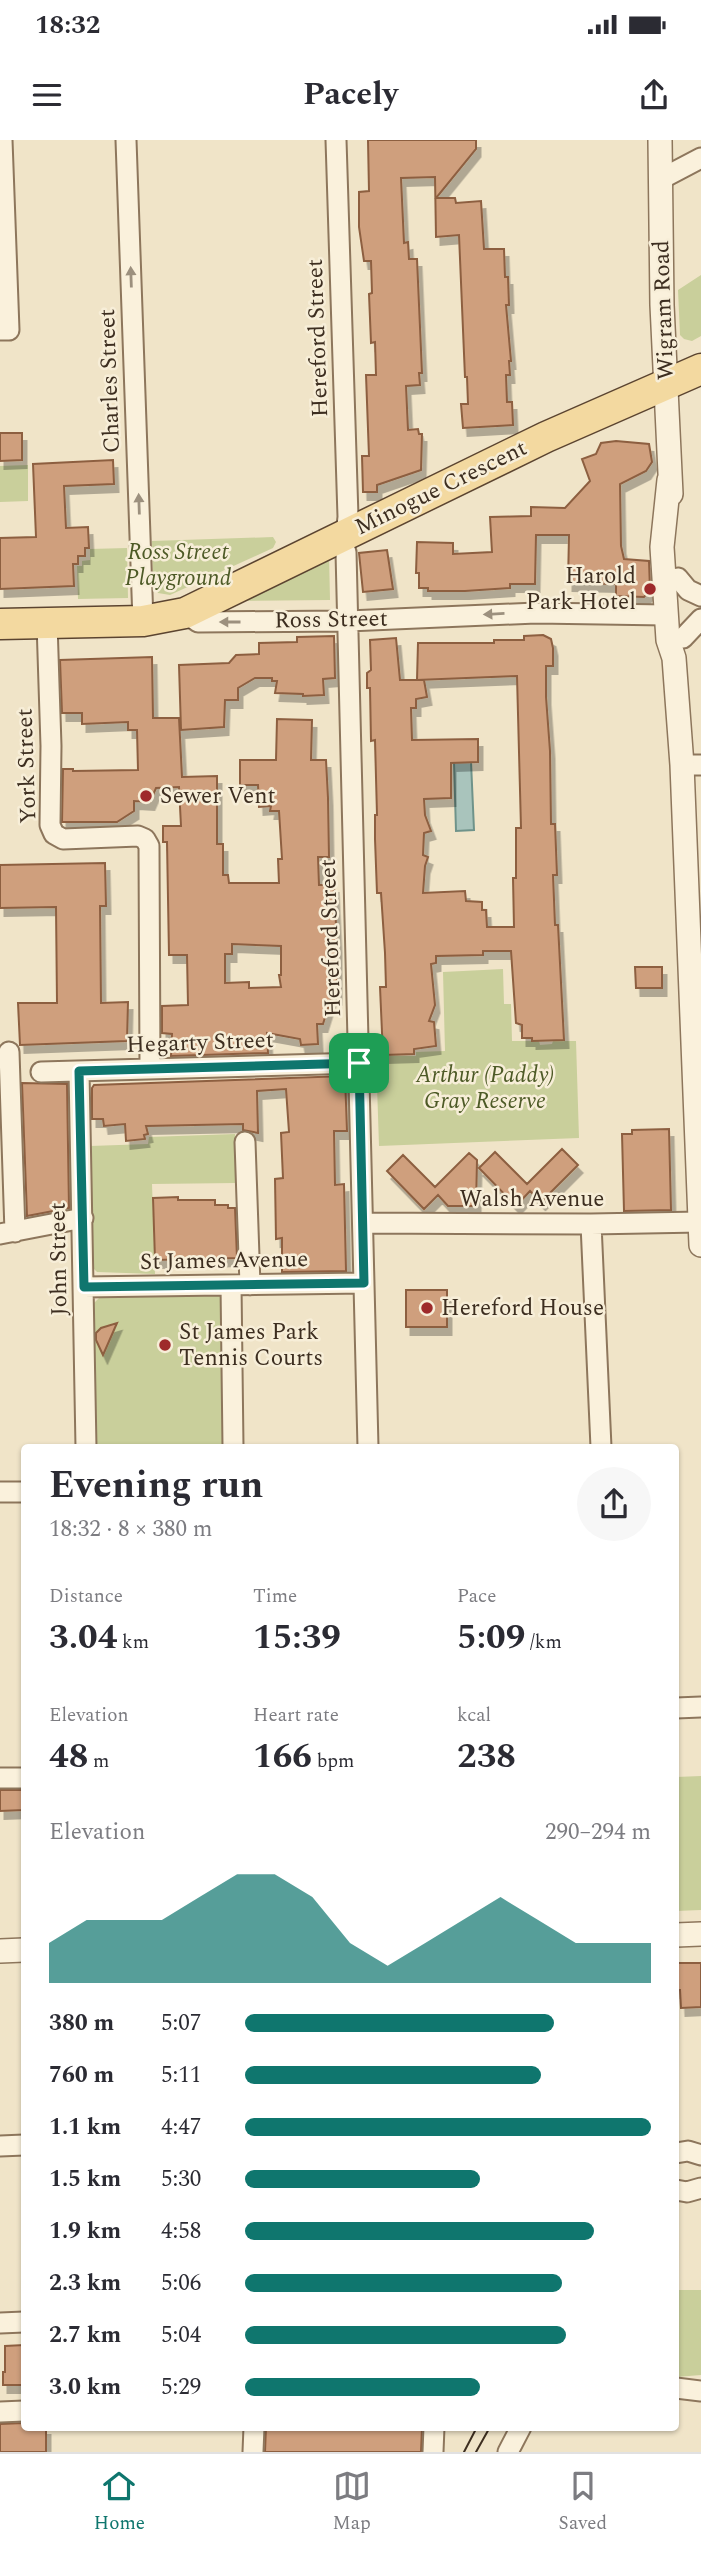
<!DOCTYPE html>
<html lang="en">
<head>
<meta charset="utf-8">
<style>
	:root { --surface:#fff; --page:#f7f7f7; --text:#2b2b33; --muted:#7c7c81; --line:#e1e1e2; --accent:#0f766e }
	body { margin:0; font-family:Spectral,serif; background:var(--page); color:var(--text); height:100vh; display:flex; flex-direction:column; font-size:26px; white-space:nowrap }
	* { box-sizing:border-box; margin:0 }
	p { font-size:23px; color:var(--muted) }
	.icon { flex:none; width:38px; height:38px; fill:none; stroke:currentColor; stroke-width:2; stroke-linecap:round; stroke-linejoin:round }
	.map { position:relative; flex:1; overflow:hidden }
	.sheet { position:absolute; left:21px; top:1304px; width:658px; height:987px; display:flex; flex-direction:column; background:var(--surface); border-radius:7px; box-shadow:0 2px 5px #0004 }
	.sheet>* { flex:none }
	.pin { position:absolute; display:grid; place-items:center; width:60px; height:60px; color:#fff; margin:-30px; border-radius:14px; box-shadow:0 4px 10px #0006 }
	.round { display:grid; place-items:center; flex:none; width:74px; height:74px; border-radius:37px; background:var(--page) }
	.summary { display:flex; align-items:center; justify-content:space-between; height:119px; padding:0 28px }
	h1 { font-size:38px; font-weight:700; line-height:52px }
	.stats { display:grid; grid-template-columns:repeat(3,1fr); gap:10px; height:119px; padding:7px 28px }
	.stats div { display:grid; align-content:center }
	.stats b { font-size:35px; font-weight:700 }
	.stats small { font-size:19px; font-weight:400 }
	.stats p { font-size:19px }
	.chart { height:196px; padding:14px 28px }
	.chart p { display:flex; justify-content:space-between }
	.chart svg { width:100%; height:126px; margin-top:7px; fill:var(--accent); opacity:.7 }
	ul { padding:0 28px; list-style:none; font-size:23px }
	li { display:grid; grid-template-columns:112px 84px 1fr; align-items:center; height:52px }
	li i { height:18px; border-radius:9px; background:var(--accent) }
	.status { display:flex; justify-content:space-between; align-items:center; height:49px; padding:0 35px; background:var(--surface); direction:ltr }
	.status svg { height:19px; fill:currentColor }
	header { display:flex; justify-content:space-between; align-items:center; height:91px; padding:0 28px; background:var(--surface); font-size:32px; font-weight:700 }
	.tab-bar { display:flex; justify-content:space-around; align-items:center; height:98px; border-top:2px solid var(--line); background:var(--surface); font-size:19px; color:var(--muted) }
	.tab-bar a { display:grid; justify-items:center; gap:4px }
	.tab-bar .on { color:var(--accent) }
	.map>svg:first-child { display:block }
</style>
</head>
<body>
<div class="status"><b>18:32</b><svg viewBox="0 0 49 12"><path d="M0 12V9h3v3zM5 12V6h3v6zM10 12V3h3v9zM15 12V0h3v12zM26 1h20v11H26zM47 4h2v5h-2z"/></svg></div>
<header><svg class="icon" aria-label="menu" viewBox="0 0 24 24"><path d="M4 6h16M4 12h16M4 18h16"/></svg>Pacely<svg class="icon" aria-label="share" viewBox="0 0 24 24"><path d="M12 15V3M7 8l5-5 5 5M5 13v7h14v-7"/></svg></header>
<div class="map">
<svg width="701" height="2312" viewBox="0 0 701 2312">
	<defs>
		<filter id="shadow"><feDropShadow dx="4.5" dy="8" stdDeviation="0" flood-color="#0004"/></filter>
	</defs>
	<rect width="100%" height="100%" fill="#f0e4c8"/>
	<path fill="#c9cf9b" d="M 701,135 L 701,196 L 692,201 L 684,199 L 680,195 L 678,150 Z
		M 28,325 L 28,361 L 0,362 L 0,326 Z
		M 273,397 L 276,402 L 273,408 L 170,455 L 158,453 L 153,445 L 152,401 Z
		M 127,408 L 128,458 L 78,459 L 77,426 L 82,426 L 82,421 L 90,420 L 90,409 Z
		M 329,414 L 330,460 L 234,461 Z
		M 503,829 L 504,864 L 511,864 L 512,901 L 539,901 L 540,905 L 552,904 L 553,901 L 576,901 L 579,998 L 379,1006 L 376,915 L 416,916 L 416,912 L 445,911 L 443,832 Z
		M 235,994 L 236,1043 L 152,1044 L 155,1134 L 97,1132 L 93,1128 L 90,1006 L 148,1004 L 149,997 Z
		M 224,1153 L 226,1307 L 91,1307 L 93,1164 L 102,1155 Z
		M 701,1636 L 701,1770 L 676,1771 L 676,1637 Z
		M 676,2150 L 701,2150 L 701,2235 L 676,2237 Z"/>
	<path fill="#a9c4bc" stroke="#6f938a" stroke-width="2" d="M 454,622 L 471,622 L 474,690 L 456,691 Z"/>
	<path fill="#cf9f7d" stroke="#8d5f41" stroke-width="2" fill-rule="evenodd" filter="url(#shadow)" d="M 368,0 L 476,0 L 476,9 L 436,58 L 455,58 L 456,63 L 481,61 L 484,109 L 504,109 L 505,137 L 508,137 L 509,165 L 506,165 L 511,221 L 509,221 L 510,235 L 506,235 L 507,262 L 512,262 L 513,285 L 463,288 L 461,264 L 468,264 L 467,237 L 465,237 L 459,95 L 436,97 L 435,37 L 401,38 L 404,103 L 408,102 L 409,119 L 417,119 L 422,233 L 419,233 L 420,245 L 406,246 L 408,290 L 418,289 L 419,294 L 422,294 L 421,330 L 377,345 L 377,352 L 363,352 L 362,316 L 369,316 L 366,235 L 376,235 L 375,202 L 371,203 L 369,154 L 372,153 L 371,121 L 364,121 L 359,87 L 359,52 L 369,51 Z
		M 0,293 L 22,293 L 22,320 L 0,321 Z
		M 616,301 L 649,304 L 652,322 L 646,331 L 620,344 L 621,406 L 624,419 L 649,421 L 650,450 L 644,457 L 616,456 L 616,444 L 568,443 L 569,395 L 536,395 L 535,444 L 510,444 L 510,448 L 465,451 L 428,451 L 428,448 L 419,448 L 419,433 L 416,433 L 417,402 L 453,403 L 453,414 L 492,412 L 490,377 L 531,376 L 531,367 L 565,368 L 590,341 L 582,319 L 596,314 L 601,303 Z
		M 113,320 L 114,344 L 64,346 L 66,388 L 88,387 L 89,408 L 85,408 L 85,416 L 78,416 L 78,424 L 73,424 L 74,446 L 0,449 L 0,398 L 36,397 L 33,324 Z
		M 387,410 L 393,449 L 363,452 L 359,413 Z
		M 543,495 L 551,499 L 553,508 L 553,526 L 546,526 L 546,557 L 550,611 L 551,684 L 555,684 L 557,735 L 553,735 L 555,785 L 558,785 L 564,900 L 532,901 L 532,898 L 522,898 L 522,885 L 516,883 L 511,811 L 483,811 L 483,815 L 436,816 L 436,823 L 431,824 L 435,865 L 429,881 L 434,882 L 436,906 L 414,909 L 414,914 L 383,915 L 380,847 L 386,847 L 385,813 L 381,753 L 377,753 L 375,699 L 375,675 L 377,675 L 375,600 L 371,601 L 370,548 L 367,548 L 367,533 L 371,530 L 370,500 L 396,498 L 400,540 L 424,540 L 427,557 L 416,559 L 416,568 L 411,568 L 412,600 L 478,599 L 478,622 L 451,623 L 451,658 L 424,659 L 425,675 L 431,691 L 424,693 L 423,715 L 428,717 L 425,726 L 423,753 L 465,751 L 466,761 L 482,762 L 482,770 L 486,770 L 487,787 L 514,787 L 513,738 L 516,738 L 516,688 L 521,688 L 517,536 L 417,540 L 418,503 L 494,503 L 494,500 L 524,500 L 524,496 Z
		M 334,496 L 335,538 L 323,539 L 324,555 L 303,556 L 303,554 L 275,553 L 277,541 L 272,541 L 272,538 L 255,538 L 238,548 L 238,560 L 225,560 L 224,587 L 181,590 L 179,525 L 229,523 L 236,515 L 259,514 L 259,503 L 297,502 L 297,497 Z
		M 152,517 L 153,578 L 179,578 L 182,637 L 217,636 L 217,704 L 223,704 L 223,735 L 228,735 L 229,743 L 279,743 L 278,719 L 282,719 L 279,671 L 270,671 L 271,666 L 259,667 L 258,645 L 240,645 L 240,620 L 276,620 L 277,579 L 312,580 L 311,620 L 326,620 L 328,658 L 329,717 L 318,717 L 319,745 L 334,745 L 337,805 L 337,857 L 331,858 L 323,884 L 317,884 L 318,904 L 301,905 L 300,899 L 267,893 L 268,913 L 171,916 L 172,894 L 162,893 L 162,866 L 188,865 L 187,815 L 169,815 L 167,702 L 163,702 L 163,686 L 181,686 L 179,647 L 156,648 L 150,662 L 134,661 L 134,671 L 117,682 L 62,682 L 63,629 L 73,629 L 73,631 L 138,630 L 137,590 L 128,590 L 128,582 L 82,584 L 82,573 L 62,573 L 60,520 ZM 232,804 L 281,806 L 281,835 L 279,835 L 281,847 L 249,848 L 249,842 L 225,843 L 225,814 L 232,814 Z
		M 105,723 L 106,766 L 100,766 L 101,863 L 128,862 L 127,901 L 20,905 L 18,863 L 57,863 L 56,767 L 0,768 L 0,725 Z
		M 635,827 L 662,827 L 662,848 L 636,848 Z
		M 345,936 L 347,991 L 334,991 L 335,1045 L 344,1044 L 346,1131 L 282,1132 L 282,1098 L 276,1099 L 275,1039 L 283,1038 L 281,993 L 289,992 L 286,949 L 257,951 L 258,993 L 243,990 L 243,984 L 146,986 L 148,994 L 144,995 L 145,999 L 126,1001 L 125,984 L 104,986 L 103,979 L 92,979 L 92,948 L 94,945 Z
		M 22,943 L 67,944 L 69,1068 L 27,1076 Z
		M 669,989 L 671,1070 L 624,1071 L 622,994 L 632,994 L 632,990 Z
		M 562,1009 L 578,1025 L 541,1062 L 530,1051 L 516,1066 L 479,1028 L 495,1012 L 527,1044 Z
		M 469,1013 L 477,1020 L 476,1066 L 448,1066 L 438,1055 L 424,1069 L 387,1031 L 403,1015 L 435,1047 Z
		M 178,1057 L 178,1060 L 215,1060 L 215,1065 L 228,1065 L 228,1068 L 235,1068 L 237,1118 L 155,1120 L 153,1058 Z
		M 406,1150 L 447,1150 L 447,1187 L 406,1187 Z
		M 117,1183 L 103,1215 L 96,1200 L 96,1193 L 101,1188 Z
		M 0,1650 L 24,1650 L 24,1670 L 0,1671 Z
		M 676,1823 L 701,1823 L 701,1867 L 681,1868 L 680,1850 L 676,1850 Z
		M 24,2205 L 24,2245 L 3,2245 L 3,2232 L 5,2232 L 5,2206 Z
		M 24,2283 L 24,2287 L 46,2287 L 46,2312 L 0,2312 L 0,2284 Z
		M 266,2287 L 422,2287 L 421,2312 L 265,2312 Z"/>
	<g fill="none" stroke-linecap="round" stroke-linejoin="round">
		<g stroke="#8d765c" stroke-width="23">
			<path id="minor" d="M 126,0 L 143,481
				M 336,0 L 348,377 L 346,395
				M 661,39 L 701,18
				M 0,190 L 9,190 L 2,0
				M 346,412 L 368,1307
				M 678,438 L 688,450 L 701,456
				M 185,473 L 198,482 L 348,481 L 536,473 L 666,475
				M 47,483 L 51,606 L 50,685 L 54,694 L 63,699 L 138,696 L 145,699 L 149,706 L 150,928
				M 683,498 L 701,479
				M 682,625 L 701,625
				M 9,912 L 15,1092
				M 79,931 L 86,1307
				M 41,932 L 359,923
				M 245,1002 L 250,1145
				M 363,1083 L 591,1084 L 700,1082
				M 591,1084 L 601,1307
				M 0,1094 L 83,1078
				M 231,1145 L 233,1307
				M 84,1147 L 364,1143
				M 0,1352 L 24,1352
				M 676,1568 L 701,1567
				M 0,1638 L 24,1638
				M 0,2006 L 24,2005
				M 676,2013 L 688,2011 L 701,2015
				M 676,2050 L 687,2052 L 701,2048
				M 0,2183 L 24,2182
				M 676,2248 L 701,2251
				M 0,2272 L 24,2271
				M 253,2312 L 254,2287
				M 433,2312 L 434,2287
				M 508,2312 L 521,2287"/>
		</g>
		<g stroke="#8d765c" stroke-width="26">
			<path id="tertiary" d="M 660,0 L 662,165 L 671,354
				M 669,340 L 662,407 L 668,500 L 674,518 L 682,625 L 701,1105
				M 676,1795 L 701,1794
				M 0,1811 L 24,1810"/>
		</g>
		<g stroke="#5b4430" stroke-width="33">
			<path id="primary" d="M 0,484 L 143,481 L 185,473 L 546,297 L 701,229"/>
		</g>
		<use href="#minor" stroke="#faf1dc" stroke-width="19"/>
		<use href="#tertiary" stroke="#faf1dc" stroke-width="23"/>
		<use href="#primary" stroke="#f3d9a0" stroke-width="30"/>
		<path stroke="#3d2e20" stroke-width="2" d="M 464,2312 L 477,2287
			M 476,2312 L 490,2287"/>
	</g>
	<defs><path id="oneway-solid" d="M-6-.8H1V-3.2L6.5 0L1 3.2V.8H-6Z" transform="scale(1.75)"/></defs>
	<g fill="#9c907e">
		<use href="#oneway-solid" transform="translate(131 137) rotate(-92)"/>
		<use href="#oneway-solid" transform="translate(139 364) rotate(-92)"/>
		<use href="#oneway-solid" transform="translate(494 474) rotate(177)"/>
		<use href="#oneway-solid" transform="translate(230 482) rotate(180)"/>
	</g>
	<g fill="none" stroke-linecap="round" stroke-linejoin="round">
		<g stroke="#fff" stroke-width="14">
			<path id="route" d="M 359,923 L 364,1143 L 84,1147 L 79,931 Z"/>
		</g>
		<use href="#route" stroke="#0f766e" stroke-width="9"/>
	</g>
	<g fill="#9e2a2b" stroke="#f7eed8" stroke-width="2.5">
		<circle cx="650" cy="449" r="7"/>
		<circle cx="146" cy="656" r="7"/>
		<circle cx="427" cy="1168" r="7"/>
		<circle cx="165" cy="1205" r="7"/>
	</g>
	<g text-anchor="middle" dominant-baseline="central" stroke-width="5" stroke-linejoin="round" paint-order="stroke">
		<g font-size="23" fill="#3d2e20" stroke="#f7eed8">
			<text transform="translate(664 170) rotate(-92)">Wigram Road</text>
			<text transform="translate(318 198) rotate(-92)">Hereford Street</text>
			<text transform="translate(110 241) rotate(-92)">Charles Street</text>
			<text transform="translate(441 348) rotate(-26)">Minogue Crescent</text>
			<text transform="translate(331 480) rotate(-1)">Ross Street</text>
			<text transform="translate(27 626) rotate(-92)">York Street</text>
			<text transform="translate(331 798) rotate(-92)">Hereford Street</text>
			<text transform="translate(200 903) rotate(-2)">Hegarty Street</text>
			<text x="532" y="1059">Walsh Avenue</text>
			<text transform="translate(59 1119) rotate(-91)">John Street</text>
			<text transform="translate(224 1121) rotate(-1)">St James Avenue</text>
		</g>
		<g font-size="23" font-style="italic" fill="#4d5a26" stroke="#f7eed8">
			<text x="178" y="412">Ross Street<tspan x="178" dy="26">Playground</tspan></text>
			<text x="485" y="935">Arthur (Paddy)<tspan x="485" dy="26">Gray Reserve</tspan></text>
		</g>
		<g font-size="23" fill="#3d2e20" stroke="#f7eed8" text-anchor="start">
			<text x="636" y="436" text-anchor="end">Harold<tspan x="636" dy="26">Park Hotel</tspan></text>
			<text x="160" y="656">Sewer Vent</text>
			<text x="441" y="1168">Hereford House</text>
			<text x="179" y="1192">St James Park<tspan x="179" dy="26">Tennis Courts</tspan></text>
		</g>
	</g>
</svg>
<div class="pin" style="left:359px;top:923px;background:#1e9e55"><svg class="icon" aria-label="arrive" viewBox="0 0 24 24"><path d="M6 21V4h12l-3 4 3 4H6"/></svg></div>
<section class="sheet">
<div class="summary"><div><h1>Evening run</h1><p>18:32 · 8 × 380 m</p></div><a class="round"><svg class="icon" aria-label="share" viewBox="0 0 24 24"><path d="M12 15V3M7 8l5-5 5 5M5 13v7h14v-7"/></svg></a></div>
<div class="stats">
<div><p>Distance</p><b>3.04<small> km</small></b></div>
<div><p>Time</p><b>15:39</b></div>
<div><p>Pace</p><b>5:09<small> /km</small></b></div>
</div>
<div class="stats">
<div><p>Elevation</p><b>48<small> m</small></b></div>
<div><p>Heart rate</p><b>166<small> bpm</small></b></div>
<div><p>kcal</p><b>238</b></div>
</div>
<div class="chart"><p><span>Elevation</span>290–294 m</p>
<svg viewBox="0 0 160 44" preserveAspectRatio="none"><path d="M0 44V30L10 22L20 22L30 22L40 14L50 6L60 6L70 14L80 30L90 38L100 30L110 22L120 14L130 22L140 30L150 30L160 30V44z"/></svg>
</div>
<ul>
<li><b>380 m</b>5:07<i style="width:76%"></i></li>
<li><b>760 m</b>5:11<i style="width:73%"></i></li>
<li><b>1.1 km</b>4:47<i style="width:100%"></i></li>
<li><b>1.5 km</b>5:30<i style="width:58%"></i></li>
<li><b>1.9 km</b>4:58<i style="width:86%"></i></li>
<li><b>2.3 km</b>5:06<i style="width:78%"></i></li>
<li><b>2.7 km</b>5:04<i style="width:79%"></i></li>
<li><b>3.0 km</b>5:29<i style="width:58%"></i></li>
</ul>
</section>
</div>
<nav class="tab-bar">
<a class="on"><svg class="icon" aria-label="home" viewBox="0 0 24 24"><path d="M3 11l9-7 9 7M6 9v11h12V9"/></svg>Home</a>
<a><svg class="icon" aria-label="map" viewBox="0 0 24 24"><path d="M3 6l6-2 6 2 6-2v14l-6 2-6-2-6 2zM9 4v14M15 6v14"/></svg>Map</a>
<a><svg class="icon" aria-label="saved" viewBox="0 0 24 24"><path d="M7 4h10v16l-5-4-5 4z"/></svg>Saved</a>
</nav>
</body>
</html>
